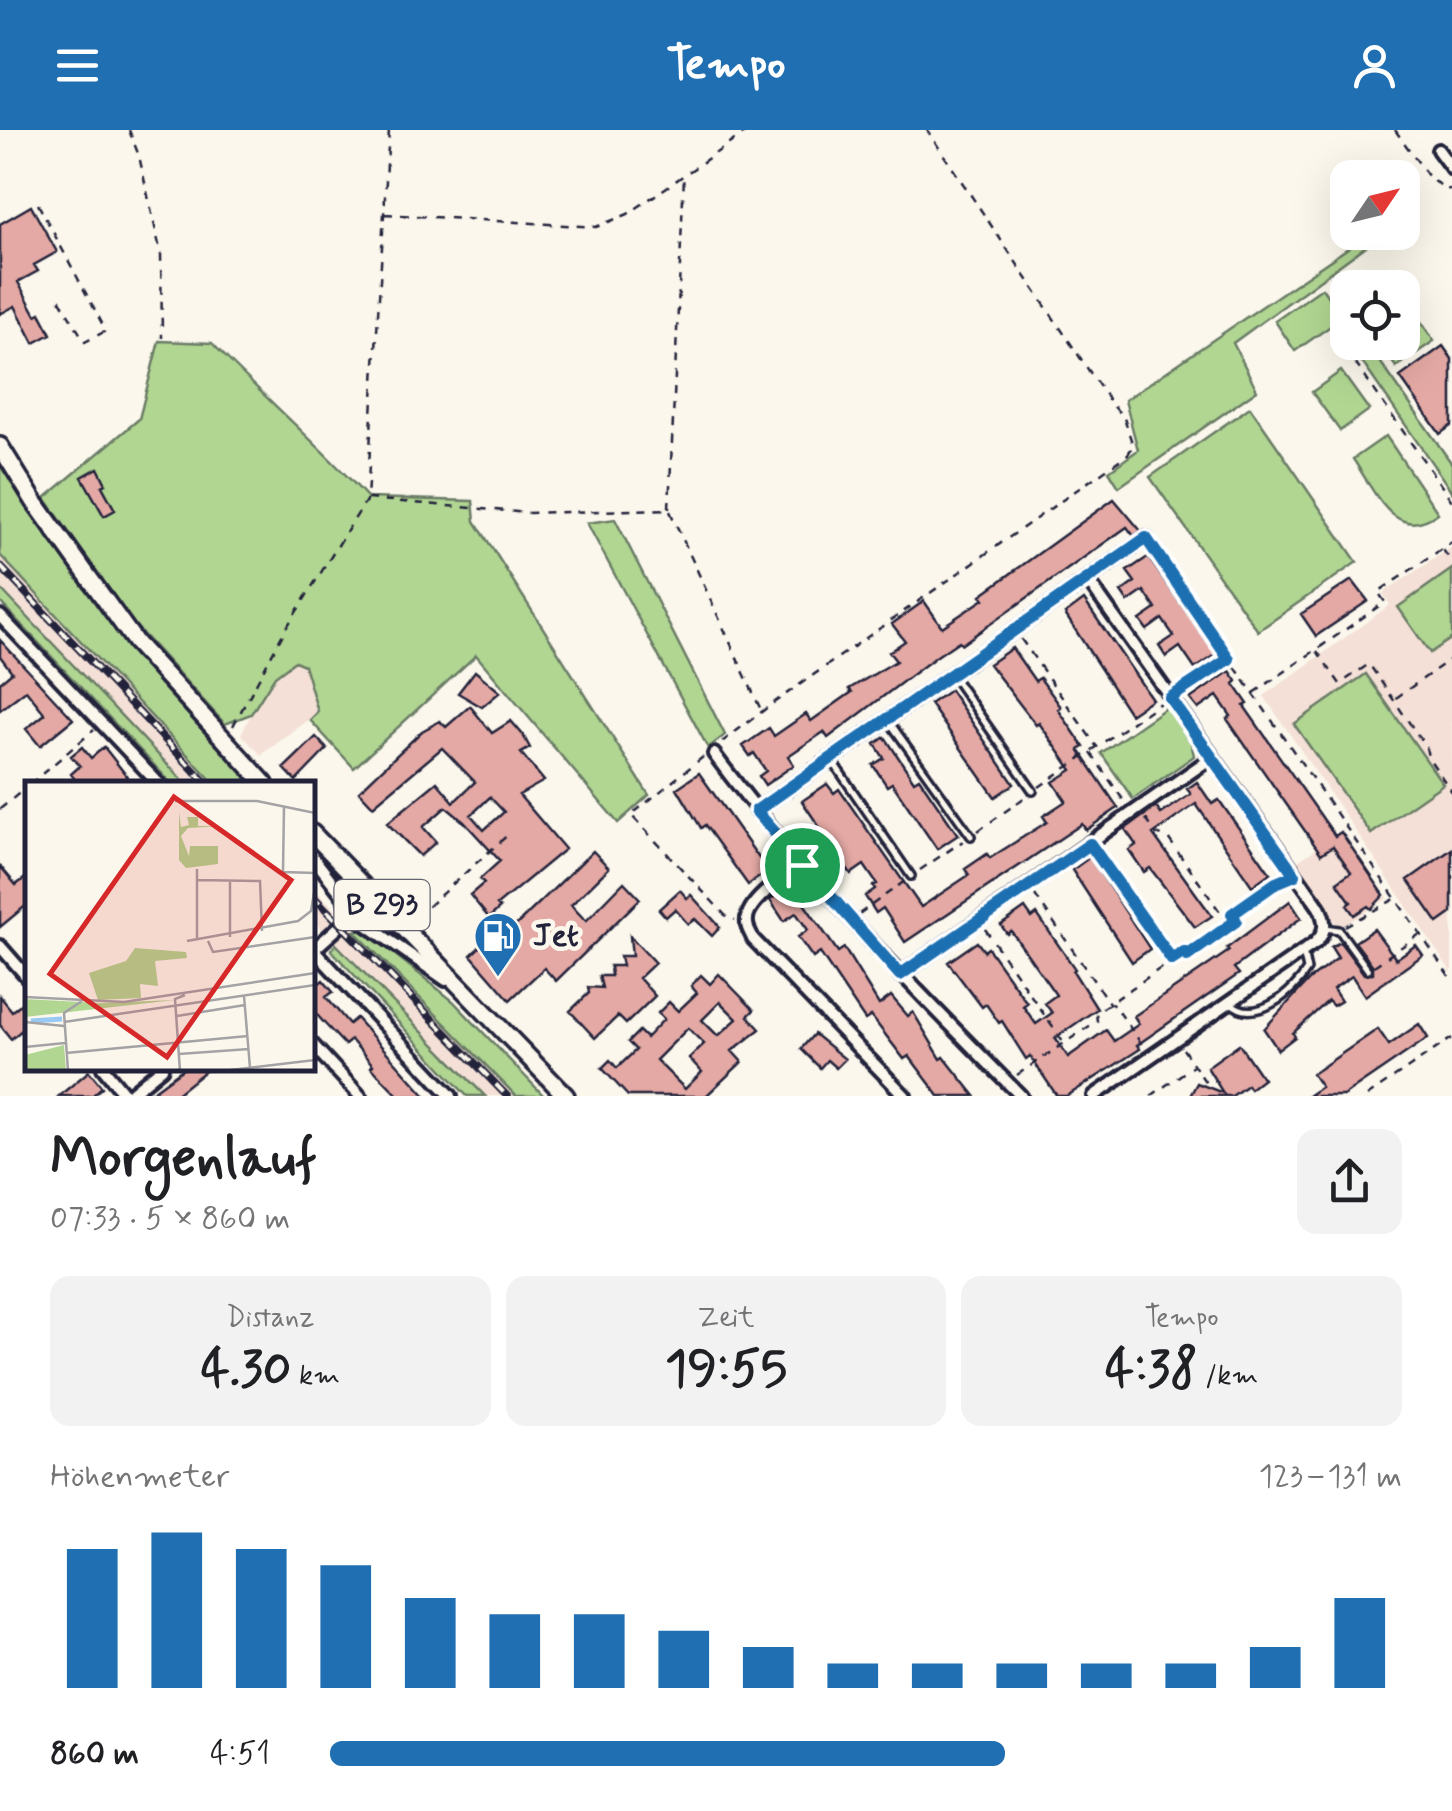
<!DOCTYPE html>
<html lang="de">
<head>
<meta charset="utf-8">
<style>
	:root { --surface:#fff; --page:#f2f2f2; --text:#202124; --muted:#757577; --accent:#1f6fb2 }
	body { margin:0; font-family:Mynerve,sans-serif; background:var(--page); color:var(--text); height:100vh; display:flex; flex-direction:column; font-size:38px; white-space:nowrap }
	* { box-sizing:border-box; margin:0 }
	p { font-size:32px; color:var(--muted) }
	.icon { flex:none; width:55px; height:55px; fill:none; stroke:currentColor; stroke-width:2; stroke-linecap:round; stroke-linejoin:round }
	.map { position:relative; height:966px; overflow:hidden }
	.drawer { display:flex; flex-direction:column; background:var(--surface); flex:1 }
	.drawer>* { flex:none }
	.needle { width:65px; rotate:55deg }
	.tools { position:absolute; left:1330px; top:30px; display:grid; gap:20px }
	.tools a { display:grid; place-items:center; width:90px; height:90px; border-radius:20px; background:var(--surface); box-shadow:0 10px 40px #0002; font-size:50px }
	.pin { position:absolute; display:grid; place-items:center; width:85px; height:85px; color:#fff; margin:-42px; border:5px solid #fff; border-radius:50%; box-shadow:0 2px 10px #0007 }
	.round { display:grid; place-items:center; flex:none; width:105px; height:105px; border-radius:20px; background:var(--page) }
	.summary { display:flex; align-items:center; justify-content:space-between; height:170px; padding:0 50px }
	h1 { font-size:55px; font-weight:700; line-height:75px }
	.metrics { display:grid; grid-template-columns:repeat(3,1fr); gap:15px; height:170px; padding:10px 50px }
	.metrics div { display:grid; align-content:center; border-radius:20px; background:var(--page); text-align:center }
	.metrics b { font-size:50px; font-weight:700 }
	.metrics small { font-size:28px; font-weight:400 }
	.metrics p { font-size:28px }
	.chart { height:280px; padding:20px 50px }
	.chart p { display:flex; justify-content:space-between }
	.chart svg { width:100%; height:180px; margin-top:10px; stroke:var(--accent); stroke-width:6 }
	ul { padding:0 50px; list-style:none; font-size:32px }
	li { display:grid; grid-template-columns:160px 120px 1fr; align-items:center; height:75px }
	li i { height:25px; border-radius:12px; background:var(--accent) }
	header { display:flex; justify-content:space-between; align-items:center; height:130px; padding:0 50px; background:var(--accent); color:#fff; font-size:45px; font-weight:700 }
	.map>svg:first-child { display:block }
</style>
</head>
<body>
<header><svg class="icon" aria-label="menu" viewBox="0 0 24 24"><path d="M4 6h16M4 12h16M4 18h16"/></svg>Tempo<svg class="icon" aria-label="person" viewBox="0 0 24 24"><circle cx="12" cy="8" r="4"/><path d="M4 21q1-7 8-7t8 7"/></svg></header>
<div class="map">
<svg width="1452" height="966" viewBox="0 0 1452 966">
	<rect width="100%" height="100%" fill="#fbf7ec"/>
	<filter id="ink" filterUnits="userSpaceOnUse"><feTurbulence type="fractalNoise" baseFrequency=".01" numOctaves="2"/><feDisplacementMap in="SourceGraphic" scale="20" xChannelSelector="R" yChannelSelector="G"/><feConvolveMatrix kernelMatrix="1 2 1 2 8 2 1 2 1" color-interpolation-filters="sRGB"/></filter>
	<g filter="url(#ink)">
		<path fill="#f4e0d6" d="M 1452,417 L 1452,843 L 1264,566 L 1390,475 L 1383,463 Z
			M 0,425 L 105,534 L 214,653 L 185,653 L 0,458 Z
			M 294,531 L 304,535 L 318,583 L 261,625 L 241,604 L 262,563 L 275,546 Z
			M 1341,701 L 1388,768 L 1339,798 L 1294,734 Z
			M 313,757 L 439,886 L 516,966 L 485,966 L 313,790 Z"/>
		<path fill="#b1d692" stroke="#6a7c66" stroke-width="2.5" d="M 1370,103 L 1384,103 L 1233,213 L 1257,260 L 1119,357 L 1109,341 L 1138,320 L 1125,270 Z
			M 1322,158 L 1342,188 L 1295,221 L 1275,191 Z
			M 1403,165 L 1434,211 L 1396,237 L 1379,213 L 1402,212 Z
			M 159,211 L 212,213 C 263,266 318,314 368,368 L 473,371 L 475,391 L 649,665 L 618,693 L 476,525 L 354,638 L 310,590 L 318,582 L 304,535 L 295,531 L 275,546 L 251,584 L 225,594 L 132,492 L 45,368 L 139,289 Z
			M 1348,212 L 1367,213 L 1452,334 L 1452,362 Z
			M 1341,241 L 1369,280 L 1340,301 L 1312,262 Z
			M 1250,277 L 1357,432 L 1258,501 L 1150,347 Z
			M 1386,306 L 1438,383 C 1395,415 1375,361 1353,329 Z
			M 0,332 C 46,407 97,479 153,546 C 185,583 220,618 254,653 L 214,653 L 0,425 Z
			M 615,389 L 725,605 L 708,618 L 587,393 Z
			M 1452,439 L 1452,508 L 1430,523 L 1398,477 Z
			M 0,458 L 185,653 L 171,653 L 0,472 Z
			M 1366,544 L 1443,654 L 1371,704 L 1294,594 Z
			M 1167,577 L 1191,612 L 1194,626 L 1133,669 L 1101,623 Z
			M 363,799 L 453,871 L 544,966 L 516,966 L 354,801 Z
			M 336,814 L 485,966 L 467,966 L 331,820 Z"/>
		<path fill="#e4a9a4" stroke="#22223b" stroke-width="2.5" fill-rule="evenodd" d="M 31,76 L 57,122 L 34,135 L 38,141 L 18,152 L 36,185 L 40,183 L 51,204 L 34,213 L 15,176 L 0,184 L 0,94 Z
			M 1443,216 L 1452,229 L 1452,295 L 1440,304 L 1400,247 Z
			M 98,338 L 106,354 L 102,356 L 115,380 L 104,386 L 82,347 Z
			M 1114,369 L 1141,401 L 1134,406 L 1127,397 L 962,514 L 959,511 L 937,526 L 828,608 L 824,602 L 788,626 L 794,635 L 765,655 L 759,646 L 766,641 L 754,623 L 750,626 L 743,616 L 769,598 L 774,606 L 806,584 L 811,591 L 852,562 L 849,559 L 896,531 L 889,522 L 905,511 L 892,494 L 924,471 L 942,497 L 984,469 L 981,465 Z
			M 1148,427 L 1217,524 L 1195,539 L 1180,517 L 1166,527 L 1159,516 L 1174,506 L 1162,489 L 1147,500 L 1140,490 L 1156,479 L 1144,461 L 1128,472 L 1121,462 L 1135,452 L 1127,441 Z
			M 1352,450 L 1368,471 L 1316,506 L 1301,484 Z
			M 1084,470 L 1152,569 L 1130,584 L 1065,484 Z
			M 0,510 L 73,589 L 40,616 L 26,599 L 45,584 L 26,560 L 0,580 L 0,552 L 12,542 L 0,526 Z
			M 1012,518 L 1035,551 L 1040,548 L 1061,577 L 1058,579 L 1084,617 L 1079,620 L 1118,678 L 1086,700 L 1082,694 L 905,812 L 883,778 L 876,783 L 865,766 L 875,759 L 873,756 L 877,754 L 864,735 L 851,744 L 802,671 L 827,654 L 834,663 L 839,659 L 921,777 L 969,745 L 965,739 L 987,724 L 990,728 L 1047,692 L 1043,686 L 1066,671 L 1053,652 L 1072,640 L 1039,593 L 1036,595 L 989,534 Z
			M 475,541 L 500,562 L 482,577 L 458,563 Z
			M 1230,541 L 1237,551 L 1234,554 L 1248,574 L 1244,576 L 1335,706 L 1341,702 L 1384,765 L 1371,779 L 1368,776 L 1354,785 L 1347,775 L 1351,772 L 1337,752 L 1351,742 L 1333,716 L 1321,724 L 1227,589 L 1231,586 L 1217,566 L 1198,579 L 1190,569 Z
			M 950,560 L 1014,654 L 995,667 L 930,574 Z
			M 470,576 L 492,603 L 511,591 L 523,605 L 530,618 L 521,623 L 544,651 L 519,665 L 565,719 L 497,775 L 500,778 L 489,788 L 470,765 L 484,753 L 480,749 L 500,731 L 464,692 L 446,677 L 423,697 L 436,712 L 420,726 L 387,693 L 437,652 L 454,672 L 475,652 L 442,618 L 373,676 L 359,661 L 422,601 L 440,591 L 446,597 ZM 490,667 L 504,682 L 484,700 L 471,685 Z
			M 316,607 L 327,619 L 296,651 L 284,638 Z
			M 885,607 L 914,651 L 919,648 L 958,705 L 937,719 L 892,653 L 887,656 L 873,635 L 884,628 L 875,614 Z
			M 82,617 L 91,628 L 104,617 L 133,654 L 78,654 L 71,644 L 80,636 L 71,626 Z
			M 699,643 L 768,741 L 748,755 L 705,695 L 701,698 L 677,658 Z
			M 1197,652 L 1212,674 L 1219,670 L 1270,743 L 1252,756 L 1196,674 L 1153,704 L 1212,786 L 1195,797 L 1150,738 L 1144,742 L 1129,720 L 1136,715 L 1125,699 L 1156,677 L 1161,684 L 1191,664 L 1187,659 Z
			M 1452,719 L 1452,783 L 1438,793 L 1408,750 Z
			M 593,721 L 609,738 L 571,775 L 586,791 L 624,752 L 640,769 L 556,851 L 544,838 L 510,870 L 471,825 L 490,807 L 503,808 Z
			M 1090,727 L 1150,819 L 1132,832 L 1072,740 Z
			M 0,736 L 16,755 L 28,746 L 28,774 L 0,797 Z
			M 791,755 L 838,822 L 844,818 L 879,875 L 891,866 L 908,886 L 913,882 L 941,929 L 944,927 L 975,966 L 939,966 L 909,926 L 904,929 L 871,886 L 865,890 L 820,823 L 813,828 L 798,807 L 808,800 L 796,783 L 784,791 L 770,770 Z
			M 680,760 L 687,768 L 691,765 L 720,797 L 712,806 L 695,789 L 688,794 L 675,779 L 666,787 L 659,779 Z
			M 1290,771 L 1301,788 L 1234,838 L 1239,844 L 1137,915 L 1140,919 L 1067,966 L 1057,966 L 1030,926 L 1026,929 L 1002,891 L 999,893 L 986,874 L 982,877 L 948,832 L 977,812 L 984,821 L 988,818 L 1027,873 L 1023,876 L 1036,894 L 1052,883 L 1045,873 L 1056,865 L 1011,801 L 1007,804 L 1001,795 L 1025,778 L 1032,788 L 1037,784 L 1075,839 L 1073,841 L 1097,879 L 1055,908 L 1068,927 L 1106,900 L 1114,911 L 1139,894 L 1134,886 L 1229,821 L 1227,818 Z
			M 1374,799 L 1396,829 L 1416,815 L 1423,825 L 1365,866 L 1352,846 L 1333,859 L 1341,871 L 1333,876 L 1328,871 L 1293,903 L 1295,907 L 1278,920 L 1264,899 L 1310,849 L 1338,828 L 1331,817 L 1340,812 L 1364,844 L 1373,843 L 1373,836 L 1355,812 Z
			M 630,806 L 655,833 L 639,848 L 655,866 L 626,894 L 618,886 L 595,908 L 570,881 L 589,863 L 588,857 L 602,858 L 599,846 L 611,846 L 610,836 L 622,836 L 620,826 L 632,826 Z
			M 719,844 L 754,880 L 748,886 L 760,899 L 732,921 L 742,932 L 706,966 L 628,966 L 602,938 L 610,930 L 617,938 L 636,920 L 628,912 L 639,901 L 646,908 L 664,889 L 658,883 L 669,872 L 678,881 L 697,863 L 691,856 L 701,845 L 710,854 ZM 720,872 L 737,889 L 718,906 L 702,890 ZM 688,898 L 704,914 L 689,928 L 702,942 L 685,959 L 656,930 Z
			M 323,850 L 333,862 L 326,867 L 349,894 L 356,888 L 426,966 L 399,966 L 371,937 L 373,935 L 351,910 L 345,915 L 325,894 L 312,879 L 312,859 Z
			M 0,866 L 12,881 L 28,868 L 28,895 L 11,909 L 0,895 Z
			M 1419,894 L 1428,908 L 1343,966 L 1308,966 L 1321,957 L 1312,944 L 1378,899 L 1389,915 Z
			M 814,904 L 845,929 L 836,938 L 827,930 L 820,938 L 801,919 Z
			M 1239,914 L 1263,949 L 1250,959 L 1247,955 L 1232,966 L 1190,966 L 1197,953 L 1223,963 L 1207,937 Z
			M 184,938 L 209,938 L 174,966 L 146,966 Z
			M 89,941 L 102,957 L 92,966 L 59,966 Z"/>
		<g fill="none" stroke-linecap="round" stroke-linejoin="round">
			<g stroke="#22223b" stroke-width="12">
				<path id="service" d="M 952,545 L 1033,661
					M 1172,566 L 1229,529
					M 888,590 L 971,706
					M 831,629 L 911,746
					M 1325,798 L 1339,800 L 1368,840
					M 1231,873 C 1255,895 1293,863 1307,840 L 1303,822"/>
			</g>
			<g stroke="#22223b" stroke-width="18">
				<path id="minor" d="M 1438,20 L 1452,39
					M 1087,449 L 1319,777 C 1326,791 1327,802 1315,813 L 1094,966
					M 0,486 L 159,654
					M 714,624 C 806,748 912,857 1021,966
					M 756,681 L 1146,408
					M 312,726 L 344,767 L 349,788
					M 802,735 C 786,746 744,772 747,793 C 747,799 751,803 753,809 L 905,966
					M 0,816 L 28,848
					M 312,818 L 451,966
					M 312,821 L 349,788 L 357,788 L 446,850
					M 900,845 L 1211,628
					M 312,914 L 360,966
					M 103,938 L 126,966
					M 128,966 L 162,938"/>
			</g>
			<g stroke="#22223b" stroke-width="22">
				<path id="primary" d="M 0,316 L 34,371 L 136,513 L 265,654
					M 312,703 L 566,966"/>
			</g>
			<path stroke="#22223b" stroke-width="2.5" stroke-dasharray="8 8" stroke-linecap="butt" d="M 129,0 L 139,26 L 161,124 L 162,208
				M 1395,0 L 1431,50 L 1452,61
				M 38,74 L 104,197 L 104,202 L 85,212 L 56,163
				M 385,84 L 596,97 L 628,84 L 749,0
				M 1346,220 L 1452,371
				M 368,369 L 529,383 L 669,379 L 761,580
				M 669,378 L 684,46
				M 1153,418 L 1225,522
				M 1443,420 L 1452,432
				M 1021,509 L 1097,617
				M 1317,521 L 1340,554 L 1369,534 L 1426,617 L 1428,627 L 1452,662
				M 1235,537 L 1452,850
				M 1254,563 L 1385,472 L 1378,462 L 1452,412
				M 1396,568 L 1452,528
				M 233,596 L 285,500 L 367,369 L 389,0
				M 722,612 L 772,574 L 1128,324 L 1133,316 L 1124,288 L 1110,272 L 927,0
				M 1091,623 L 1126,674
				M 703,627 L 631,685 L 725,785 L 735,790
				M 30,654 L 94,600
				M 1039,657 L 1160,573
				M 0,679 L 28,656
				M 1146,689 L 1156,704 L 1168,708 L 1230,796 L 1236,791 L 1232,784 L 1276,753 L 1285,751
				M 978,701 L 1024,668
				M 1097,723 L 1172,830
				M 920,740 L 963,711
				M 1035,765 L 1109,873 L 1115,876 L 1143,916
				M 859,784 L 905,751
				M 416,787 L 511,702
				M 1345,796 L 1395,769
				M 985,799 L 1063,912
				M 1374,836 L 1420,804
				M 1183,919 L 1206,953
				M 1017,945 L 1097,891 L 1096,883 L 1184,822 L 1187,826 L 1230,796
				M 1151,966 L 1193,936
				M 1367,966 L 1452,908"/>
			<use href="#service" stroke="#fbf7ec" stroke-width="5"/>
			<use href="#minor" stroke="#fbf7ec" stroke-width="10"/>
			<use href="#primary" stroke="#fbf7ec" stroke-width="15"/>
			<g stroke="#22223b" stroke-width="8">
				<path id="rail" d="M 0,436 L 207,654
					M 312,765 L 507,966"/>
			</g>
			<use href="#rail" stroke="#fbf7ec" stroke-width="4" stroke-dasharray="11" stroke-linecap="butt"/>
		</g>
	</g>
	<g fill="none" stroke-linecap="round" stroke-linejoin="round" filter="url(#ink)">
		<g stroke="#fff" stroke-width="20">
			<path id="route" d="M 1146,408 L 1229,529 L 1170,568 L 1295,745 L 1276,753 L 1232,784 L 1236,791 L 1187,826 L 1184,822 L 1172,830 L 1090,714 L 900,845 L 756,681 Z"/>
		</g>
		<use href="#route" stroke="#1f6fb2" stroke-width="12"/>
	</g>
	<defs>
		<g id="fuel-pin" transform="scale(2.5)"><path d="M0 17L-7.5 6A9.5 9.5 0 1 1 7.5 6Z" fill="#1f6fb2" stroke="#fbf7ec"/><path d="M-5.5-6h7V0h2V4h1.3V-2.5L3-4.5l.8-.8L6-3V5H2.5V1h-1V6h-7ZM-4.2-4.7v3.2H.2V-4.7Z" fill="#fff"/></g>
	</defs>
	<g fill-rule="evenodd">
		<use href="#fuel-pin" x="498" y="806"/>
	</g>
	<g text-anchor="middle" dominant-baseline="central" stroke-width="9" stroke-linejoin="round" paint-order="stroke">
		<rect fill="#fbf7ec" stroke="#636270" stroke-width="2.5" x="334.5" y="750" width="95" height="50" rx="8"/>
		<g font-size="30" font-weight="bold" fill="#22223b">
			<text x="382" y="775">B 293</text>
		</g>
		<g font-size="32" font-weight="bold" fill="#22223b" stroke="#fbf7ec" text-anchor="start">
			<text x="533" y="806">Jet</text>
		</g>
	</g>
	<g transform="translate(25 651)">
		<rect width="290" height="290" fill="#fbf7ec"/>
		<path d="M 154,31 L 156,46 L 164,44 L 162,36 L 173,36 L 173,45 L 197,45 L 163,47 L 156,55 L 164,75 L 165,65 L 193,65 L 193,83 L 161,87 L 154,79 ZM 110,167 L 161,171 L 162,177 L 130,180 L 133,205 L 115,203 L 116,217 L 73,219 L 64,192 L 101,180 ZM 0,218 L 75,222 L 150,219 L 0,236 ZM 39,264 L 41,290 L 0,290 L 0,274 Z" fill="#b1d692"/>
		<path fill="none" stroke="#97c9f4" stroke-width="5" d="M 6,240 L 37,238"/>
		<path fill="none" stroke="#a4a2a5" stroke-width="2.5" d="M 150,20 L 232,20 L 290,32M 259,25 L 258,91 L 290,92M 172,88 L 172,159M 172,99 L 235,100 L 237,150M 205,156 L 205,99M 162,160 L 273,140 L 286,130 L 290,106M 183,160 L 188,171 L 290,156M 219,215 L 225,287M 0,216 L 99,221 L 290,192M 152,235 L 220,224M 0,241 L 39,245M 39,241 L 290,204M 0,266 L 40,262M 41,272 L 223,255M 154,273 L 224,268M 43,290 L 39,232 L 57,220M 155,290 L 150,218 L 160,214M 197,290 L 290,279"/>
		<path fill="#d62828" fill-opacity="0.15" stroke="#d62828" stroke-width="5" d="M 149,16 L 266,99 L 142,276 L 25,193 Z"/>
		<rect width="290" height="290" fill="none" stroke="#22223b" stroke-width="5"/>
	</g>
</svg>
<div class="tools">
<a><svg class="needle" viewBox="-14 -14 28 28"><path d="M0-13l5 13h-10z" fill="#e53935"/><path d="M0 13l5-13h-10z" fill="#757577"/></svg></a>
<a><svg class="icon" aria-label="locate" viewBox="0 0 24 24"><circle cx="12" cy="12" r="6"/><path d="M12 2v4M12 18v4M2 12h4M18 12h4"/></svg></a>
</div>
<div class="pin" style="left:802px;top:735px;background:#1e9e55"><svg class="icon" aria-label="arrive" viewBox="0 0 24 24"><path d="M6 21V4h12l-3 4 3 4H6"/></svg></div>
</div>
<section class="drawer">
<div class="summary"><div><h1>Morgenlauf</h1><p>07:33 · 5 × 860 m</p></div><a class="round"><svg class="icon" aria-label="share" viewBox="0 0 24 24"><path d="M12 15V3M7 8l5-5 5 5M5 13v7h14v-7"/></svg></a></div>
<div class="metrics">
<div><p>Distanz</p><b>4.30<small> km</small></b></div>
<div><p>Zeit</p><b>19:55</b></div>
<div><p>Tempo</p><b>4:38<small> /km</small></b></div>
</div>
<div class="chart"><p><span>Höhenmeter</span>123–131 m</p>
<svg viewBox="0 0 160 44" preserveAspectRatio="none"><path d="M5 44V10M15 44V6M25 44V10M35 44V14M45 44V22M55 44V26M65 44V26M75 44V30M85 44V34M95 44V38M105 44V38M115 44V38M125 44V38M135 44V38M145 44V34M155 44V22"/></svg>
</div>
<ul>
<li><b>860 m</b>4:51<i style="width:63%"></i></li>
</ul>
</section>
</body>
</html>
